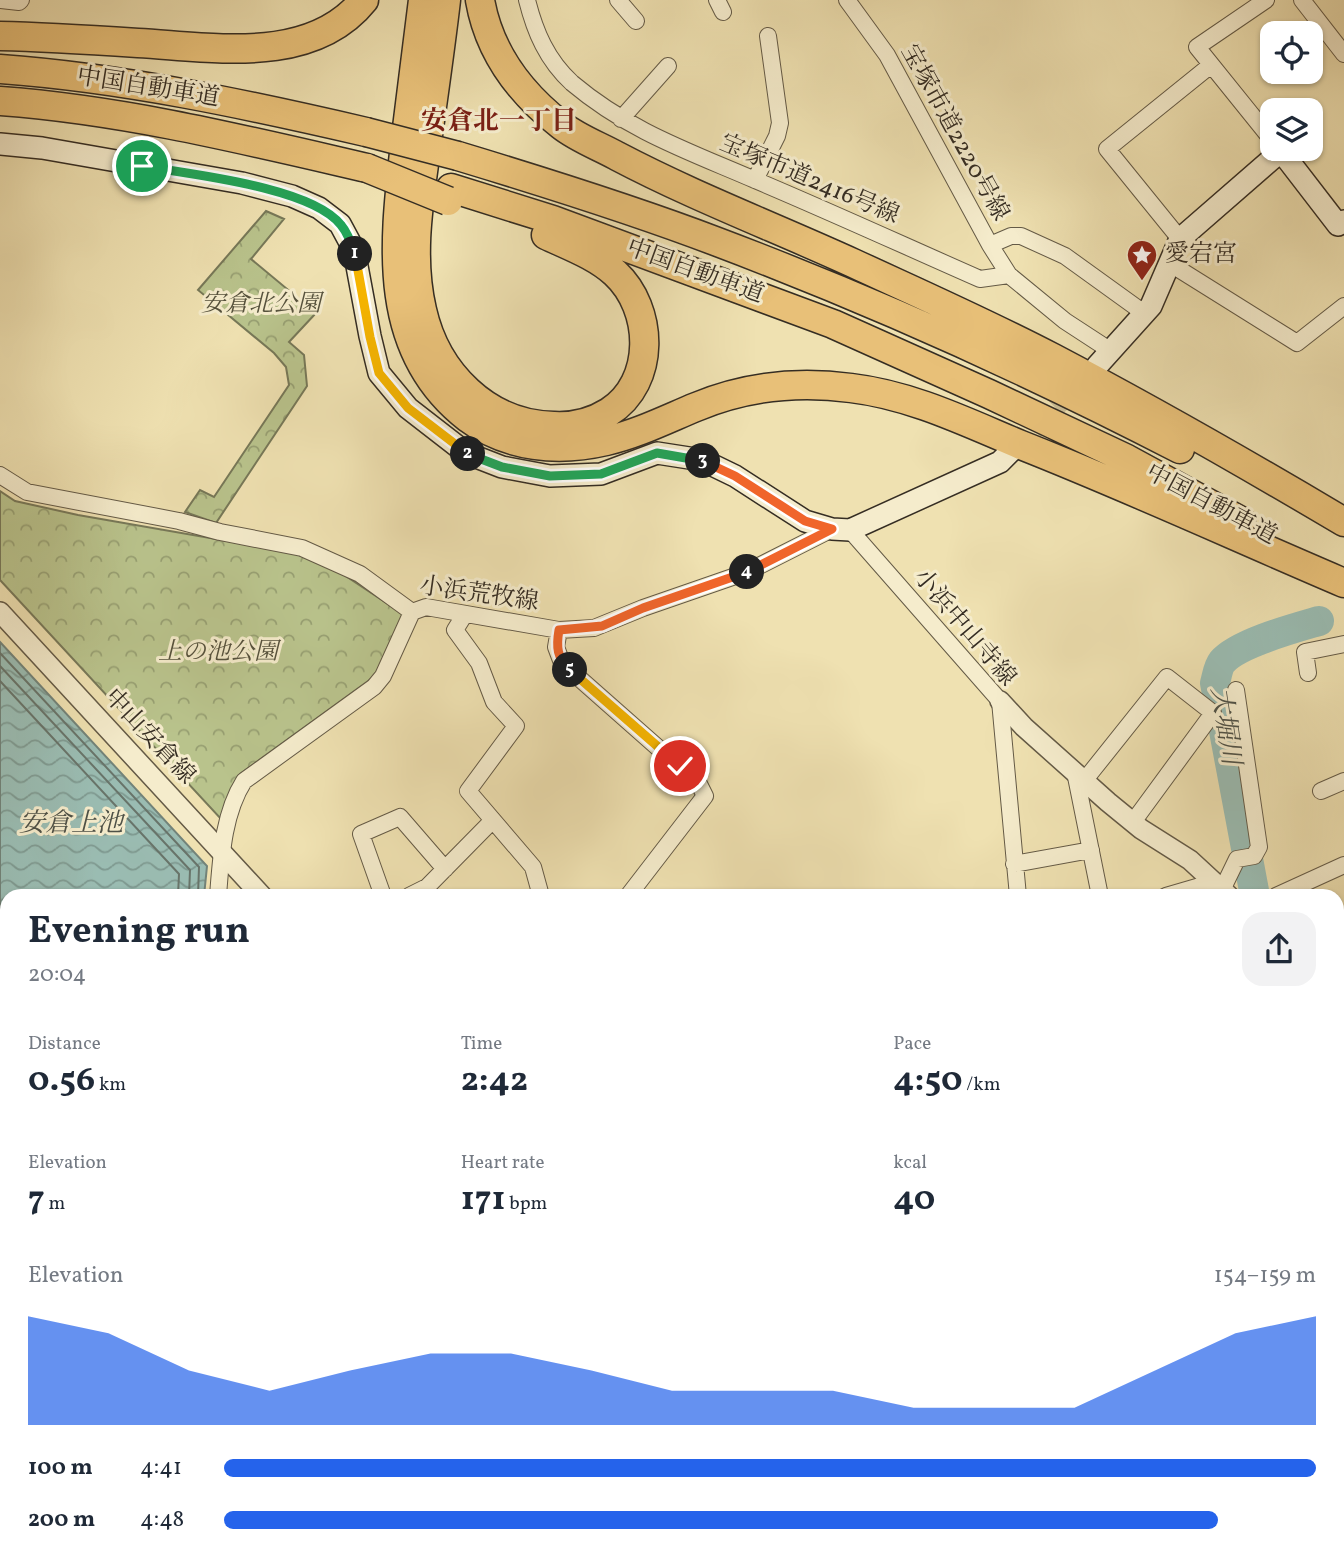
<!DOCTYPE html>
<html lang="en">
<head>
<meta charset="utf-8">
<style>
	:root { --surface:#fff; --page:#f2f2f3; --text:#1f2937; --muted:#747a83; --accent:#2563eb }
	body { margin:0; font-family:Vollkorn,"Noto Serif JP",serif; background:var(--page); color:var(--text); height:100vh; display:flex; flex-direction:column; font-size:26px; white-space:nowrap }
	* { box-sizing:border-box; margin:0 }
	p { font-size:23px; color:var(--muted) }
	.icon { flex:none; width:38px; height:38px; fill:none; stroke:currentColor; stroke-width:2; stroke-linecap:round; stroke-linejoin:round }
	.map { position:relative; flex:1; overflow:hidden }
	.drawer { position:absolute; left:0px; top:889px; width:1344px; height:674px; display:flex; flex-direction:column; background:var(--surface); border-radius:21px 21px 0 0; box-shadow:0 2px 5px #0004 }
	.drawer>* { flex:none }
	.controls { position:absolute; left:1260px; top:21px; display:grid; gap:14px }
	.controls a { display:grid; place-items:center; width:63px; height:63px; border-radius:14px; background:var(--surface); box-shadow:0 2px 5px #0004; font-size:35px }
	.pin { position:absolute; display:grid; place-items:center; width:60px; height:60px; color:#fff; margin:-30px; border:4px solid #fff; border-radius:50%; box-shadow:0 2px 7px #0007 }
	.km { position:absolute; width:35px; height:35px; margin:-18px; border-radius:50%; background:#222; color:#fff; font-size:19px; line-height:35px; text-align:center }
	.round { display:grid; place-items:center; flex:none; width:74px; height:74px; border-radius:21px; background:var(--page) }
	.summary { display:flex; align-items:center; justify-content:space-between; height:119px; padding:0 28px }
	h1 { font-size:38px; font-weight:700; line-height:52px }
	.stats { display:grid; grid-template-columns:repeat(3,1fr); gap:10px; height:119px; padding:7px 28px }
	.stats div { display:grid; align-content:center }
	.stats b { font-size:35px; font-weight:700 }
	.stats small { font-size:19px; font-weight:400 }
	.stats p { font-size:19px }
	.chart { height:196px; padding:14px 28px }
	.chart p { display:flex; justify-content:space-between }
	.chart svg { width:100%; height:126px; margin-top:7px; fill:var(--accent); opacity:.7 }
	ul { padding:0 28px; list-style:none; font-size:23px }
	li { display:grid; grid-template-columns:112px 84px 1fr; align-items:center; height:52px }
	li i { height:18px; border-radius:9px; background:var(--accent) }
	.map>svg:first-child { display:block }
</style>
</head>
<body>
<div class="map">
<svg width="1344" height="1562" viewBox="0 0 1344 1562">
	<defs>
		<pattern id="forest-crowns" width="20" height="18" patternUnits="userSpaceOnUse" patternTransform="scale(1.75)"><rect width="20" height="18" fill="#b9c38c"/><path d="M2 6a3 3 0 1 1 6 0M12 15a3 3 0 1 1 6 0" fill="none" stroke="#979f72"/></pattern>
		<pattern id="water-waves" width="16" height="10" patternUnits="userSpaceOnUse" patternTransform="scale(1.75)"><rect width="16" height="10" fill="#9abcb2"/><path d="M0 5q4-4 8 0t8 0" fill="none" stroke="#7e9990"/></pattern>
	</defs>
	<rect width="100%" height="100%" fill="#efe1b1"/>
	<filter id="stains"><feTurbulence type="fractalNoise" baseFrequency=".00286" numOctaves="4"/><feColorMatrix values="0 0 0 0 .2 0 0 0 0 .09 0 0 0 0 .02 0 0 0 .5 -.17"/></filter>
	<radialGradient id="worn" r=".72"><stop offset=".6" stop-color="#630" stop-opacity="0"/><stop offset="1" stop-color="#630" stop-opacity=".3"/></radialGradient>
	<path fill="url(#forest-crowns)" stroke="#777858" stroke-width="2" d="M 266,211 L 284,219 L 251,259 L 316,313 L 289,342 L 304,355 L 307,386 L 216,523 L 185,512 L 200,490 L 214,497 L 289,385 L 286,367 L 274,353 L 198,290 Z
		M 0,491 L 15,501 L 78,515 L 290,552 L 329,565 L 403,614 L 375,676 L 240,774 L 221,819 L 0,580 Z"/>
	<path fill="url(#water-waves)" stroke="#728379" stroke-width="2" d="M 0,642 L 207,866 L 204,896 L 7,896 L 7,1063 L 0,1066 Z"/>
	<g fill="none" stroke-linecap="round" stroke-linejoin="round">
		<path stroke="#68746a" stroke-width="2" d="M 0,653 L 199,867 L 198,896
			M 0,666 L 190,870 L 189,896
			M 0,681 L 179,874 L 178,896"/>
		<path stroke="#728379" stroke-width="5" d="M 0,1517 L 7,1520
			M 111,1556 L 112,1556"/>
		<path stroke="#9abcb2" stroke-width="30" d="M 1255,896 L 1215,683 C 1217,676 1218,667 1222,662 C 1238,643 1295,628 1319,621
			M 1337,1038 L 1344,1039
			M 0,1476 L 7,1479
			M 169,1556 L 178,1562"/>
		<path stroke="#cabd95" stroke-width="21" stroke-dasharray="21 10" stroke-linecap="butt" d="M 1011,451 L 1078,384"/>
		<g stroke="#645a46" stroke-width="18">
			<path id="minor" d="M 0,0 L 19,2 L 21,0
				M 527,0 C 535,32 547,60 572,83 C 629,131 688,151 755,180 C 831,212 905,246 980,279 L 1009,275 L 1065,321 L 1111,351
				M 618,0 L 636,21
				M 717,0 L 723,12
				M 847,0 L 887,55 L 990,245 L 1011,236 L 1021,236 L 1065,256 L 1144,313
				M 1266,0 L 1197,47 L 1272,140
				M 1302,0 L 1344,54
				M 621,119 L 668,66
				M 755,180 L 777,136 L 780,123 L 768,36
				M 1180,239 L 1107,149 L 1211,65
				M 990,245 L 1009,275
				M 1169,263 L 1297,343 L 1344,306
				M 0,475 L 27,492 L 179,521 L 220,532 L 302,548 L 360,574 L 412,612 L 426,607 L 559,630 L 594,628 L 643,608 L 747,572 L 832,529
				M 850,530 L 1000,701 L 1018,896
				M 465,614 L 455,630 L 479,663 L 494,702 L 516,726 L 468,791 L 533,867 L 541,896
				M 559,630 L 556,647 L 562,663 L 699,784 L 705,796 L 628,896
				M 1308,673 L 1305,652 L 1344,644
				M 1075,772 L 1100,896
				M 1084,781 L 1167,677 L 1213,713 L 1133,822
				M 1321,791 L 1344,781
				M 1014,864 L 1091,850
				M 1222,890 L 1237,859 L 1254,856 L 1259,847 L 1236,690
				M 218,896 C 221,858 223,814 244,781 L 374,687 L 383,676 L 412,612
				M 383,896 L 361,834 L 400,817 L 445,869
				M 409,896 L 427,887 L 492,821
				M 1166,896 L 1214,882
				M 1276,896 L 1344,865
				M 1337,955 L 1344,951
				M 0,1089 L 7,1083
				M 1337,1346 L 1344,1340
				M 0,1416 L 7,1411
				M 0,1450 L 7,1453
				M 0,1498 L 7,1501
				M 127,1556 L 137,1562
				M 205,1556 L 215,1562
				M 389,1556 L 389,1562
				M 455,1556 L 457,1562
				M 1005,1556 L 1006,1562
				M 1071,1556 L 1071,1562
				M 485,1562 L 501,1556"/>
		</g>
		<g stroke="#645a46" stroke-width="22">
			<path id="tertiary" d="M 0,612 L 262,896
				M 1000,701 L 1024,727 L 1108,802 L 1141,829 L 1190,860 L 1229,896
				M 1337,1051 L 1344,1052
				M 1337,1508 L 1344,1505
				M 796,1556 L 800,1562
				M 1229,1562 L 1242,1556"/>
		</g>
		<g stroke="#352d23" stroke-width="24">
			<path id="secondary" d="M 0,144 L 42,148 L 242,183 L 292,196 L 319,208 L 340,224 L 354,250 L 370,336 L 379,373 L 408,408 L 466,453 L 502,467 L 550,476 L 601,474 L 657,453 L 702,460 L 735,476 L 805,521 L 832,529 L 850,530 L 1000,462 L 1011,451
				M 1097,366 L 1151,306 L 1180,239 L 1281,151 L 1338,225 L 1344,221"/>
		</g>
		<g stroke="#352d23" stroke-width="31">
			<path id="motorway" d="M 423,0 C 417,48 411,96 405,144 C 394,242 380,350 468,418 C 508,448 559,452 606,441 C 637,434 667,419 696,407 C 746,386 798,381 851,388 C 911,395 966,422 1021,445 C 1130,488 1236,537 1344,583
				M 446,0 C 440,52 432,105 425,157 C 418,208 410,259 422,310 C 436,373 487,425 554,426 C 573,427 593,422 609,412 C 656,382 654,309 615,273 C 595,255 569,246 546,235
				M 480,0 C 489,52 520,93 561,125 C 577,138 599,146 617,156 C 693,196 774,227 853,263 C 920,294 988,324 1053,358 C 1152,410 1248,465 1344,522
				M 0,36 C 46,37 92,40 138,43 C 212,47 311,66 364,0
				M 0,69 C 124,78 245,104 366,132
				M 0,101 C 124,110 246,140 367,168
				M 458,156 C 544,182 631,209 715,241 C 874,301 1029,371 1180,449
				M 451,188 L 553,220 L 833,324 L 989,394 L 1127,459 L 1241,521"/>
		</g>
		<use href="#minor" stroke="#f5eccc" stroke-width="16"/>
		<use href="#tertiary" stroke="#f5eccc" stroke-width="19"/>
		<use href="#secondary" stroke="#f5eccc" stroke-width="21"/>
		<use href="#motorway" stroke="#e8c078" stroke-width="28"/>
		<g stroke="#352d23" stroke-width="31" stroke-linecap="butt">
			<path id="motorway-bridge" d="M 366,132 L 458,156
				M 367,168 L 448,201"/>
		</g>
		<use href="#motorway-bridge" stroke="#e8c078" stroke-width="28"/>
	</g>
	<g fill="none" stroke-linecap="round" stroke-linejoin="round">
		<g stroke="#fff" stroke-width="14">
			<path id="split-1" d="M 142,166 C 189,174 312,187 341,225 C 347,232 352,245 355,254"/>
		</g>
		<g stroke="#fff" stroke-width="14">
			<path id="split-2" d="M 355,254 L 370,337 L 379,373 L 408,408 L 468,454"/>
		</g>
		<g stroke="#fff" stroke-width="14">
			<path id="split-3" d="M 468,454 L 502,467 L 550,476 L 601,474 L 657,453 L 703,461"/>
		</g>
		<g stroke="#fff" stroke-width="14">
			<path id="split-4" d="M 703,461 L 735,476 L 805,521 L 832,529 L 747,572"/>
		</g>
		<g stroke="#fff" stroke-width="14">
			<path id="split-5" d="M 570,670 C 557,658 556,647 559,630 L 602,626 L 643,608 L 747,572"/>
		</g>
		<g stroke="#fff" stroke-width="14">
			<path id="split-6" d="M 570,670 L 680,766"/>
		</g>
		<use href="#split-1" stroke="#22a559" stroke-width="9"/>
		<use href="#split-2" stroke="#f5b400" stroke-width="9"/>
		<use href="#split-3" stroke="#22a559" stroke-width="9"/>
		<use href="#split-4" stroke="#f0652b" stroke-width="9"/>
		<use href="#split-5" stroke="#f0652b" stroke-width="9"/>
		<use href="#split-6" stroke="#f5b400" stroke-width="9"/>
	</g>
	<defs>
		<g id="sight-pin" transform="scale(1.575)"><path d="M0 17L-7.5 6A9.5 9.5 0 1 1 7.5 6Z" fill="#8f2418" stroke="#f5eccc"/><path d="M0-6L1.8-2.2L6-1.7L2.9 1.2L3.7 5.4L0 3.3L-3.7 5.4L-2.9 1.2L-6-1.7L-1.8-2.2Z" fill="#fff"/></g>
	</defs>
	<g fill-rule="evenodd">
		<use href="#sight-pin" x="1142" y="255"/>
	</g>
	<g text-anchor="middle" dominant-baseline="central" stroke-width="6" stroke-linejoin="round" paint-order="stroke">
		<g font-size="24" fill="#352d23" stroke="#f5eccc">
			<text transform="translate(148 88) rotate(9)">中国自動車道</text>
			<text transform="translate(954 133) rotate(61)">宝塚市道2220号線</text>
			<text transform="translate(809 180) rotate(23)">宝塚市道2416号線</text>
			<text transform="translate(695 272) rotate(20)">中国自動車道</text>
			<text transform="translate(1211 505) rotate(28)">中国自動車道</text>
			<text transform="translate(479 595) rotate(8)">小浜荒牧線</text>
			<text transform="translate(964 628) rotate(50)">小浜中山寺線</text>
			<text transform="translate(149 737) rotate(47)">中山安倉線</text>
		</g>
		<g font-size="24" fill="#352d23" stroke="#f5eccc" text-anchor="start">
			<text x="1165" y="255">愛宕宮</text>
		</g>
		<g font-size="24" font-style="italic" fill="#56523d" stroke="#f5eccc">
			<text x="261" y="305">安倉北公園</text>
			<text x="218" y="653">上の池公園</text>
		</g>
		<g font-size="26" font-weight="bold" fill="#7a1f14" stroke="#f5eccc">
			<text x="499" y="122">安倉北一丁目</text>
		</g>
		<g font-size="26" font-style="italic" fill="#4e5147" stroke="#f5eccc">
			<text transform="translate(1225 726) rotate(81)">大堀川</text>
			<text x="71" y="824">安倉上池</text>
		</g>
	</g>
	<rect width="100%" height="100%" filter="url(#stains)"/>
	<rect width="100%" height="100%" fill="url(#worn)"/>
</svg>
<div class="controls">
<a><svg class="icon" aria-label="locate" viewBox="0 0 24 24"><circle cx="12" cy="12" r="6"/><path d="M12 2v4M12 18v4M2 12h4M18 12h4"/></svg></a>
<a><svg class="icon" aria-label="layers" viewBox="0 0 24 24"><path d="M12 4l9 5-9 5-9-5zM3 14l9 5 9-5"/></svg></a>
</div>
<div class="pin" style="left:142px;top:166px;background:#1e9e55"><svg class="icon" aria-label="arrive" viewBox="0 0 24 24"><path d="M6 21V4h12l-3 4 3 4H6"/></svg></div>
<div class="pin" style="left:680px;top:766px;background:#d93025"><svg class="icon" aria-label="check" viewBox="0 0 24 24"><path d="M5 12l5 5 9-10"/></svg></div>
<b class="km" style="left:355px;top:254px">1</b>
<b class="km" style="left:468px;top:454px">2</b>
<b class="km" style="left:703px;top:461px">3</b>
<b class="km" style="left:747px;top:572px">4</b>
<b class="km" style="left:570px;top:670px">5</b>
<section class="drawer">
<div class="summary"><div><h1>Evening run</h1><p>20:04</p></div><a class="round"><svg class="icon" aria-label="share" viewBox="0 0 24 24"><path d="M12 15V3M7 8l5-5 5 5M5 13v7h14v-7"/></svg></a></div>
<div class="stats">
<div><p>Distance</p><b>0.56<small> km</small></b></div>
<div><p>Time</p><b>2:42</b></div>
<div><p>Pace</p><b>4:50<small> /km</small></b></div>
</div>
<div class="stats">
<div><p>Elevation</p><b>7<small> m</small></b></div>
<div><p>Heart rate</p><b>171<small> bpm</small></b></div>
<div><p>kcal</p><b>40</b></div>
</div>
<div class="chart"><p><span>Elevation</span>154–159 m</p>
<svg viewBox="0 0 160 44" preserveAspectRatio="none"><path d="M0 44V6L10 12L20 25L30 32L40 25L50 19L60 19L70 25L80 32L90 32L100 32L110 38L120 38L130 38L140 25L150 12L160 6V44z"/></svg>
</div>
<ul>
<li><b>100 m</b>4:41<i style="width:100%"></i></li>
<li><b>200 m</b>4:48<i style="width:91%"></i></li>
</ul>
</section>
</div>
</body>
</html>
